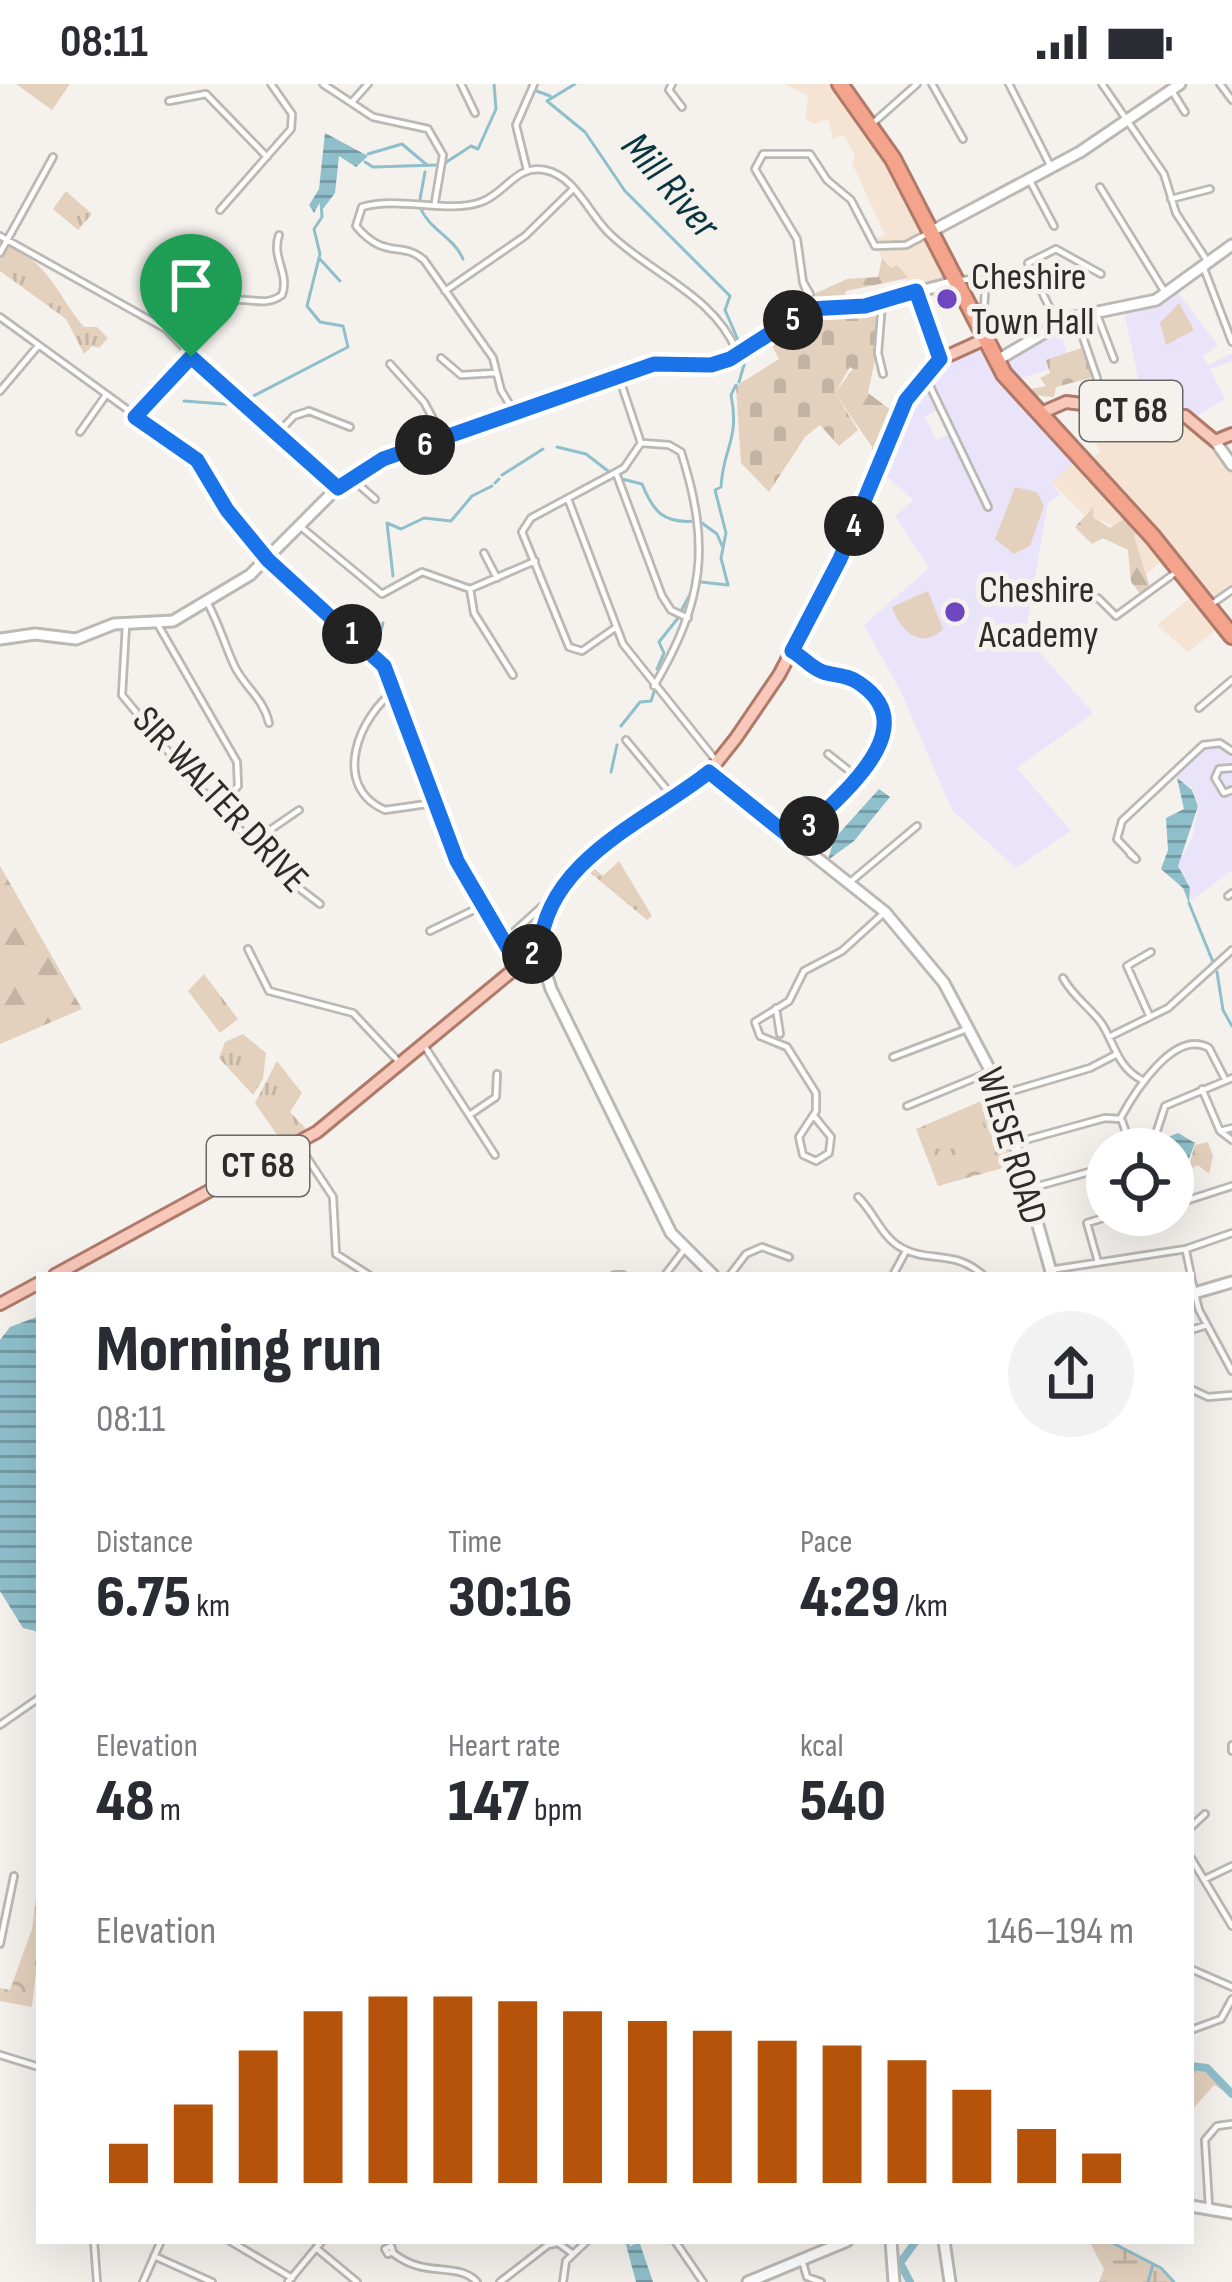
<!DOCTYPE html>
<html lang="en">
<head>
<meta charset="utf-8">
<style>
	:root { --surface:#fff; --page:#f2f2f3; --text:#2b2b33; --muted:#7c7c81; --accent:#b45309 }
	body { margin:0; font-family:"Sofia Sans Condensed",sans-serif; background:var(--page); color:var(--text); height:100vh; display:flex; flex-direction:column; font-size:45px; white-space:nowrap }
	* { box-sizing:border-box; margin:0 }
	p { font-size:39px; color:var(--muted) }
	.icon { flex:none; width:66px; height:66px; fill:none; stroke:currentColor; stroke-width:2; stroke-linecap:round; stroke-linejoin:round }
	.map { position:relative; flex:1; overflow:hidden }
	.drawer { position:absolute; left:36px; top:1188px; width:1158px; height:972px; display:flex; flex-direction:column; background:var(--surface); border-radius:0px; box-shadow:0 12px 48px #0002 }
	.drawer>* { flex:none }
	.buttons { position:absolute; left:1086px; top:1044px; display:grid; gap:24px }
	.buttons a { display:grid; place-items:center; width:108px; height:108px; border-radius:50%; background:var(--surface); box-shadow:0 12px 48px #0002; font-size:60px }
	.pin { position:absolute; display:grid; place-items:center; width:102px; height:102px; color:#fff; margin:-123px -51px; border-radius:50% 50% 50% 0; rotate:-45deg; box-shadow:0 0 12px #0007 }
	.pin .icon { rotate:45deg }
	.km { position:absolute; width:60px; height:60px; margin:-30px; border-radius:50%; background:#222; color:#fff; font-size:33px; line-height:60px; text-align:center }
	.round { display:grid; place-items:center; flex:none; width:126px; height:126px; border-radius:63px; background:var(--page) }
	.overview { display:flex; align-items:center; justify-content:space-between; height:204px; padding:0 60px }
	h1 { font-size:66px; font-weight:800; line-height:90px }
	.figures { display:grid; grid-template-columns:repeat(3,1fr); gap:18px; height:204px; padding:12px 60px }
	.figures div { display:grid; align-content:center }
	.figures b { font-size:60px; font-weight:800 }
	.figures small { font-size:33px; font-weight:400 }
	.figures p { font-size:33px }
	.chart { height:336px; padding:24px 60px }
	.chart p { display:flex; justify-content:space-between }
	.chart svg { width:100%; height:216px; margin-top:12px; stroke:var(--accent); stroke-width:6 }
	.status { display:flex; justify-content:space-between; align-items:center; height:84px; padding:0 60px; background:var(--surface); direction:ltr }
	.status svg { height:33px; fill:currentColor }
	.map>svg:first-child { display:block }
</style>
</head>
<body>
<div class="status"><b>08:11</b><svg viewBox="0 0 49 12"><path d="M0 12V9h3v3zM5 12V6h3v6zM10 12V3h3v9zM15 12V0h3v12zM26 1h20v11H26zM47 4h2v5h-2z"/></svg></div>
<div class="map">
<svg width="1232" height="2198" viewBox="0 0 1232 2198">
	<defs>
		<pattern id="grass-tufts" width="24" height="20" patternUnits="userSpaceOnUse" patternTransform="scale(3)"><rect width="24" height="20" fill="#e3d0bd"/><path d="M3 7l-1-3M5 7V3M7 7l1-3M15 17l-1-3M17 17v-4M19 17l1-3" fill="none" stroke="#c3b3a3"/></pattern>
		<pattern id="forest-firs" width="22" height="20" patternUnits="userSpaceOnUse" patternTransform="scale(3)"><rect width="22" height="20" fill="#e3d0bd"/><path d="M5 1l3.5 6h-7zM16 11l3.5 6h-7z" fill="#c3b3a3"/></pattern>
		<pattern id="wetland-marsh" width="20" height="14" patternUnits="userSpaceOnUse" patternTransform="scale(3)"><rect width="20" height="14" fill="#e3d0bd"/><path d="M1 5h8M5 5V1M11 12h8M15 12V8" fill="none" stroke="#c3b3a3"/></pattern>
		<pattern id="cemetery-stones" width="16" height="16" patternUnits="userSpaceOnUse" patternTransform="scale(3)"><rect width="16" height="16" fill="#e3d0bd"/><path d="M2 7V4a2 2 0 0 1 4 0v3zM10 15v-3a2 2 0 0 1 4 0v3z" fill="#c3b3a3"/></pattern>
		<pattern id="park-crowns" width="20" height="18" patternUnits="userSpaceOnUse" patternTransform="scale(3)"><rect width="20" height="18" fill="#e3d0bd"/><path d="M2 6a3 3 0 1 1 6 0M12 15a3 3 0 1 1 6 0" fill="none" stroke="#c3b3a3"/></pattern>
		<pattern id="water-rules" width="6" height="5" patternUnits="userSpaceOnUse" patternTransform="scale(3)"><rect width="6" height="5" fill="#8fbfcb"/><path d="M0 2.5h6" fill="none" stroke="#759ba5"/></pattern>
	</defs>
	<rect width="100%" height="100%" fill="#f5f1ed"/>
	<path fill="#f5e4d3" d="M 785,0 L 835,0 L 876,54 L 952,195 L 912,206 L 899,181 L 892,184 L 882,174 L 873,156 L 885,151 L 852,79 L 855,71 L 843,51 L 833,55 L 828,35 L 814,40 L 805,35 L 808,12 Z
		M 1079,322 L 1184,334 L 1198,341 L 1232,385 L 1232,504 L 1211,519 L 1089,378 L 1100,368 Z
		M 1077,376 L 1130,431 L 1117,443 L 1093,433 L 1093,424 L 1084,431 L 1051,398 Z
		M 1142,443 L 1167,472 L 1145,492 L 1134,452 Z
		M 1196,509 L 1221,542 L 1188,568 L 1157,541 Z"/>
	<path fill="#e9e4fa" d="M 1176,206 L 1218,261 L 1203,272 L 1208,281 L 1232,269 L 1232,277 L 1210,285 L 1225,315 L 1197,332 L 1170,326 L 1163,298 L 1140,303 L 1124,227 L 1152,221 Z
		M 1058,241 L 1067,269 L 1049,285 L 1015,296 L 1004,276 Z
		M 981,260 L 1077,376 L 1051,398 L 1060,410 L 1048,419 L 1025,552 L 1093,629 L 1017,684 L 1071,747 L 1016,784 L 952,726 L 900,606 L 864,541 L 929,484 L 895,432 L 914,416 L 880,387 L 903,330 L 924,298 L 940,324 L 925,333 L 937,356 L 951,349 L 965,383 L 970,381 L 930,295 L 937,281 Z
		M 1213,657 L 1232,670 L 1232,786 L 1191,817 L 1188,797 L 1175,786 L 1193,751 L 1199,720 L 1191,702 L 1182,707 L 1177,691 Z"/>
	<path fill="url(#grass-tufts)" d="M 16,0 L 70,0 L 52,26 Z
		M 66,107 L 92,130 L 78,146 L 53,125 Z
		M 11,161 C 53,185 59,214 84,243 L 97,243 L 108,254 L 99,264 L 92,262 L 84,270 L 66,235 L 0,187 L 0,175 Z
		M 619,777 L 652,832 L 647,836 L 587,786 L 591,782 L 603,792 Z
		M 204,890 L 238,935 L 220,949 L 188,907 Z
		M 243,950 L 266,969 L 263,995 L 253,1011 L 219,974 L 225,958 Z
		M 277,977 L 302,1009 L 290,1028 L 309,1048 L 284,1061 L 255,1019 Z"/>
	<path fill="url(#forest-firs)" d="M 882,174 L 891,184 L 898,181 L 908,194 L 846,207 L 842,222 L 816,221 L 814,210 L 847,195 L 878,193 Z
		M 881,247 L 868,309 L 895,329 L 904,313 L 901,307 L 909,307 L 876,385 L 872,363 L 835,309 Z
		M 1093,423 L 1093,433 L 1110,444 L 1130,431 L 1141,444 L 1134,452 L 1151,507 L 1143,513 L 1131,498 L 1128,466 L 1103,454 L 1092,460 L 1075,443 Z
		M 0,782 L 82,925 L 0,960 Z"/>
	<path fill="url(#wetland-marsh)" d="M 1089,2157 C 1118,2157 1152,2176 1174,2198 L 1099,2198 L 1104,2185 Z"/>
	<path fill="url(#cemetery-stones)" d="M 868,226 L 882,239 L 869,280 L 858,288 L 850,283 L 835,309 L 858,346 L 839,362 L 820,341 L 805,353 L 769,408 L 741,379 L 736,302 L 779,275 L 769,256 L 809,228 Z
		M 1084,263 L 1094,293 L 1056,303 L 1054,313 L 1031,311 L 1030,305 L 1046,302 L 1040,294 L 1050,289 L 1046,276 Z"/>
	<path fill="url(#park-crowns)" d="M 1000,1009 L 1021,1079 L 938,1102 L 916,1045 Z
		M 1208,1058 L 1213,1072 L 1209,1090 L 1198,1081 L 1173,1093 L 1190,1078 L 1195,1061 Z
		M 38,1797 L 39,1862 L 32,1923 L 0,1917 L 0,1904 L 10,1906 L 32,1845 Z
		M 1191,1985 L 1204,1987 L 1229,2010 L 1214,2001 L 1191,2027 Z"/>
	<path fill="#e3d0bd" d="M 1179,219 L 1194,246 L 1166,261 L 1160,239 Z
		M 1015,403 L 1037,408 L 1044,422 L 1030,462 L 1014,470 L 995,455 Z
		M 928,507 L 943,545 C 921,567 900,546 892,523 Z
		M 980,1026 L 991,1075 L 964,1079 L 967,1062 L 980,1052 L 962,1046 L 956,1032 Z
		M930 1051a15 15 0 1 1 30 0a15 15 0 1 1-30 0Z"/>
	<path fill="url(#water-rules)" d="M 325,49 L 368,72 L 356,83 L 339,72 L 335,109 L 323,125 L 320,118 L 314,129 L 309,121 L 319,105 Z
		M 1177,694 L 1192,706 L 1198,722 L 1178,782 L 1190,804 L 1189,819 L 1183,804 L 1161,785 L 1168,766 L 1166,734 L 1184,725 Z
		M 879,705 L 890,713 L 854,757 L 828,776 L 834,755 Z
		M 1178,1049 L 1195,1059 L 1188,1077 L 1173,1085 L 1173,1065 L 1166,1054 Z
		M 39,1232 L 39,1548 L 23,1544 L 0,1507 L 0,1256 L 10,1243 Z
		M 625,2157 L 631,2162 L 639,2157 L 653,2198 L 636,2198 Z"/>
	<g fill="none" stroke-linecap="round" stroke-linejoin="round">
		<path stroke="#8fbfcb" stroke-width="3" d="M 575,0 L 547,17 L 585,48 L 625,107 L 730,212 L 725,226 L 742,265
			M 534,6 L 550,12
			M 368,70 L 402,60 L 427,81
			M 365,78 L 373,83 L 438,81
			M 445,79 L 471,62 L 478,65 L 496,25 L 494,0
			M 420,115 L 425,88
			M 420,123 C 429,146 453,152 463,175
			M 319,174 L 340,197
			M 739,298 L 746,274
			M 184,317 L 237,321
			M 242,318 L 348,263 L 343,242 L 320,238 L 307,222 L 320,170 L 314,145 L 322,133 L 321,118
			M 557,363 L 586,370 L 612,390
			M 502,391 L 543,365
			M 622,395 L 642,400 C 653,427 663,440 695,437
			M 495,399 L 499,395
			M 702,439 L 717,450 L 723,464
			M 393,492 L 387,439 L 401,445 L 424,434 L 451,437 L 472,412 L 492,402
			M 701,498 L 728,501 L 721,474 L 726,449 L 715,406 L 721,403 C 723,363 740,357 731,311 L 736,301
			M 681,527 L 693,505
			M 376,564 L 383,539
			M 657,585 L 664,569 L 659,558 L 678,534
			M 621,642 L 640,618 L 651,617 L 654,608
			M 611,688 L 617,661
			M 1189,819 L 1213,878
			M 1217,888 L 1223,926 L 1232,942
			M 1109,2157 L 1161,2184 L 1174,2198
			M 1148,2198 L 1153,2180"/>
		<path stroke="#8fbfcb" stroke-width="8" d="M 1191,1982 L 1207,1984 L 1232,2010
			M 910,2198 L 900,2179 L 916,2157"/>
		<g stroke="#bcb8b4" stroke-width="10">
			<path id="street" d="M 323,0 L 373,33 L 428,45 L 443,71 L 435,118
				M 461,0 L 475,29
				M 672,0 L 669,6 L 682,23
				M 932,0 L 963,55
				M 1009,0 L 1051,83
				M 1102,0 L 1164,90 L 1176,129 L 1208,178
				M 1220,0 L 1232,16
				M 1172,7 L 1185,28
				M 169,17 L 206,10 L 267,73
				M 352,18 L 368,0
				M 872,40 L 917,0
				M 527,86 L 516,41 L 534,0
				M 1029,95 L 1054,142
				M 1100,103 L 1166,210
				M 1171,115 L 1210,105
				M 220,126 L 291,45 L 292,30 L 271,0
				M 0,152 L 166,245 L 233,315 L 337,404
				M 0,169 L 53,73
				M 1203,182 L 1232,258
				M 958,196 L 986,195 L 983,237
				M 803,198 L 797,155 L 755,85 L 763,70 L 810,70 L 827,96 L 851,116 L 875,162 L 906,161 L 925,151
				M 445,207 L 525,152 L 572,106
				M 810,210 L 803,198 L 812,223
				M 882,219 L 878,269 L 883,290
				M 1097,231 L 1114,275
				M 0,233 L 197,376 L 227,426 L 265,471
				M 1077,236 L 1097,294 L 1100,322
				M 1057,239 L 1028,179 L 1056,165 L 1101,190
				M 173,248 C 181,239 221,218 233,216 C 252,214 265,223 282,211 C 290,189 271,174 279,151
				M 441,274 L 461,291 L 496,289
				M 390,280 L 424,318 L 444,355
				M 620,296 L 641,359
				M 927,296 L 988,423
				M 0,307 L 38,262
				M 513,326 L 501,306 L 493,274 L 424,176 C 402,156 385,177 356,142 L 362,123 C 400,112 448,130 481,118 C 505,110 516,80 545,86 C 576,92 589,131 610,150 C 651,190 714,211 737,268
				M 135,333 L 191,273
				M 80,348 L 106,311
				M 276,351 L 294,332 L 309,327 L 350,343
				M 642,359 L 669,361 L 681,368 C 711,462 704,517 654,602
				M 616,389 L 662,512 L 671,526 L 688,534
				M 351,394 L 375,415
				M 568,415 L 623,560 L 714,674
				M 301,443 L 382,510 L 422,488 L 470,505 L 535,477
				M 484,469 L 497,494
				M 268,476 L 384,582 L 457,777 L 517,881
				M 470,505 L 474,529 L 513,591
				M 1087,516 L 1098,514 L 1116,532 L 1179,486
				M 207,518 C 220,542 224,559 234,581 C 244,603 263,613 269,639
				M 1209,522 L 1232,506
				M 157,539 L 237,678 L 238,702 L 222,720
				M 126,541 L 122,611 L 190,694 L 291,798 L 320,820
				M 615,544 L 582,567 L 569,563 L 522,448 L 531,434 L 624,384 L 641,359
				M 792,567 C 803,573 812,584 823,588 C 836,592 848,591 859,599 C 933,648 825,721 795,757
				M 396,606 C 359,631 330,702 385,726 L 434,719
				M 1199,624 L 1232,596
				M 626,656 L 669,708
				M 828,670 L 857,693
				M 1232,684 L 1219,685 L 1215,694 L 1224,709 L 1232,706
				M 254,757 L 299,726
				M 1130,770 L 1136,775 L 1117,755 L 1122,737 L 1203,661 L 1220,659 L 1232,667
				M 849,799 L 917,742
				M 1228,812 L 1232,809
				M 430,847 L 482,822
				M 504,857 L 549,816
				M 248,865 L 269,907 L 353,929 L 399,978
				M 1063,894 C 1074,914 1090,923 1102,940 C 1115,961 1118,984 1142,996
				M 776,924 L 780,950
				M 1150,933 L 1127,882 L 1151,868
				M 1109,953 L 1168,924 L 1232,866
				M 425,963 L 495,1071
				M 893,973 L 967,945
				M 1202,1005 L 1220,1047
				M 1002,1010 L 1090,984 L 1115,971
				M 907,1022 L 987,989
				M 471,1030 L 496,1013 L 497,990
				M 814,1032 L 831,1053 L 829,1069 L 816,1077 L 803,1071 L 799,1053 L 816,1027 L 816,1009 L 787,963 L 760,952 L 755,938 L 789,917 L 804,887 L 842,867 L 885,828
				M 1120,1035 C 1134,1009 1174,944 1209,964 L 1224,993
				M 1122,1037 L 1132,1065
				M 1232,1044 L 1220,1047 L 1232,1056
				M 1018,1058 L 1105,1034 L 1120,1035
				M 298,1060 L 333,1113 L 336,1170 L 369,1191
				M 1151,1065 L 1165,1022 L 1232,994
				M 1031,1104 L 1107,1083
				M 858,1113 C 874,1128 882,1154 902,1164 C 929,1179 954,1165 983,1191
				M 1173,1121 L 1232,1102
				M 1186,1167 L 1191,1191
				M 1098,1178 L 1087,1139 L 1113,1131
				M 1050,1186 L 1186,1165 L 1232,1149
				M 614,1191 L 623,1191
				M 665,1191 L 684,1166
				M 730,1191 L 746,1170 L 762,1163 L 789,1173
				M 893,1191 L 906,1167
				M 1191,1193 L 1199,1226 L 1232,1287
				M 1191,1246 L 1207,1241
				M 1191,1305 L 1208,1313 L 1232,1311
				M 0,1641 L 39,1614
				M 1232,1661 L 1232,1667
				M 1191,1743 L 1205,1730
				M 1191,1774 L 1232,1842
				M 1205,1795 L 1232,1782
				M 0,1860 L 14,1792
				M 1191,1885 L 1232,1903
				M 1191,1946 L 1221,1935 L 1232,1915
				M 0,1971 L 39,1983
				M 1209,2123 L 1205,2056 L 1217,2042 L 1232,2040
				M 94,2157 L 97,2198
				M 230,2157 L 292,2194
				M 675,2157 L 703,2198
				M 391,2162 L 393,2168 L 388,2170 L 385,2165 Z
				M 316,2164 L 357,2198
				M 393,2169 C 425,2195 458,2177 477,2198
				M 154,2172 L 212,2198
				M 802,2176 L 807,2193 L 821,2198
				M 143,2198 L 161,2157
				M 288,2198 L 322,2157
				M 500,2198 L 548,2161 L 558,2159 L 573,2170
				M 563,2198 L 566,2177 L 587,2157"/>
		</g>
		<g stroke="#bcb8b4" stroke-width="15">
			<path id="secondary" d="M 932,147 L 1080,68 L 1180,0
				M 920,206 L 941,275
				M 996,277 L 1069,234 L 1156,216 L 1232,161
				M 1215,357 L 1232,381
				M 0,555 L 35,550 L 76,555 L 114,540 L 173,537 L 250,491 L 337,404 L 377,378 L 654,280 L 711,281 L 731,275 L 808,225 L 865,222 L 958,197
				M 709,688 L 885,828 L 944,899 L 999,1003 L 1052,1191
				M 541,873 L 551,905 L 671,1149 L 713,1191
				M 1191,1210 L 1232,1198
				M 1191,2122 L 1232,2129
				M 891,2157 L 894,2198
				M 944,2157 L 950,2198
				M 748,2198 L 847,2157"/>
		</g>
		<g stroke="#af7a6a" stroke-width="16">
			<path id="primary" d="M 1041,329 L 1066,318 L 1185,332 L 1215,357 L 1232,350
				M 519,883 L 541,873 L 545,835 L 559,808 L 629,740 L 709,688 L 736,654 L 779,591 L 840,475 L 909,312 L 941,275 L 985,255
				M 55,1191 L 317,1048 L 523,878
				M 0,1220 L 39,1199"/>
		</g>
		<g stroke="#af7a6a" stroke-width="20">
			<path id="highway" d="M 840,0 L 893,75 L 1004,290 L 1153,453 L 1232,552"/>
		</g>
		<use href="#street" stroke="#fff" stroke-width="4.5"/>
		<use href="#secondary" stroke="#fff" stroke-width="9"/>
		<use href="#primary" stroke="#f8c8ba" stroke-width="10"/>
		<use href="#highway" stroke="#f4a48c" stroke-width="14"/>
	</g>
	<g fill="none" stroke-linecap="round" stroke-linejoin="round">
		<g stroke="#fff" stroke-width="24">
			<path id="route" d="M 916,207 L 940,275 L 906,316 L 840,475 L 792,567 C 803,573 811,584 823,588 C 836,592 848,591 859,599 C 932,648 826,721 795,757 L 709,688 C 649,736 545,776 540,866 L 519,883 L 457,777 L 384,582 L 268,476 L 227,426 L 197,376 L 135,333 L 191,273 L 338,404 L 383,375 L 654,280 L 711,281 L 730,275 L 808,225 L 865,222 Z"/>
		</g>
		<use href="#route" stroke="#1a73e8" stroke-width="15"/>
	</g>
	<g fill="#6e46bf" stroke="#f5f1ed" stroke-width="4.5">
		<circle cx="947" cy="215" r="12"/>
		<circle cx="955" cy="528" r="12"/>
	</g>
	<g text-anchor="middle" dominant-baseline="central" stroke-width="10" stroke-linejoin="round" paint-order="stroke">
		<g fill="#f5f1ed" stroke="#6a6765" stroke-width="3">
			<rect x="1080" y="297" width="102" height="60" rx="9"/>
			<rect x="207" y="1052" width="102" height="60" rx="9"/>
		</g>
		<g font-size="36" font-weight="bold" fill="#2e2c2b">
			<text x="1131" y="327">CT 68</text>
			<text x="258" y="1082">CT 68</text>
		</g>
		<g font-size="39" fill="#2e2c2b" stroke="#f5f1ed" text-anchor="start">
			<text x="971" y="193">Cheshire<tspan x="971" dy="45">Town Hall</tspan></text>
			<text x="979" y="506">Cheshire<tspan x="979" dy="45">Academy</tspan></text>
		</g>
		<g font-size="39" fill="#2e2c2b" stroke="#f5f1ed">
			<text transform="translate(220 716) rotate(47)">SIR WALTER DRIVE</text>
			<text transform="translate(1011 1062) rotate(73)">WIESE ROAD</text>
		</g>
		<g font-size="42" font-style="italic" fill="#083640" stroke="#f5f1ed">
			<text transform="translate(670 102) rotate(49)">Mill River</text>
		</g>
	</g>
</svg>
<div class="buttons">
<a><svg class="icon" aria-label="locate" viewBox="0 0 24 24"><circle cx="12" cy="12" r="6"/><path d="M12 2v4M12 18v4M2 12h4M18 12h4"/></svg></a>
</div>
<div class="pin" style="left:191px;top:273px;background:#1e9e55"><svg class="icon" aria-label="arrive" viewBox="0 0 24 24"><path d="M6 21V4h12l-3 4 3 4H6"/></svg></div>
<b class="km" style="left:352px;top:550px">1</b>
<b class="km" style="left:532px;top:870px">2</b>
<b class="km" style="left:809px;top:742px">3</b>
<b class="km" style="left:854px;top:442px">4</b>
<b class="km" style="left:793px;top:236px">5</b>
<b class="km" style="left:425px;top:361px">6</b>
<section class="drawer">
<div class="overview"><div><h1>Morning run</h1><p>08:11</p></div><a class="round"><svg class="icon" aria-label="share" viewBox="0 0 24 24"><path d="M12 15V3M7 8l5-5 5 5M5 13v7h14v-7"/></svg></a></div>
<div class="figures">
<div><p>Distance</p><b>6.75<small> km</small></b></div>
<div><p>Time</p><b>30:16</b></div>
<div><p>Pace</p><b>4:29<small> /km</small></b></div>
</div>
<div class="figures">
<div><p>Elevation</p><b>48<small> m</small></b></div>
<div><p>Heart rate</p><b>147<small> bpm</small></b></div>
<div><p>kcal</p><b>540</b></div>
</div>
<div class="chart"><p><span>Elevation</span>146–194 m</p>
<svg viewBox="0 0 160 44" preserveAspectRatio="none"><path d="M5 44V36M15 44V28M25 44V17M35 44V9M45 44V6M55 44V6M65 44V7M75 44V9M85 44V11M95 44V13M105 44V15M115 44V16M125 44V19M135 44V25M145 44V33M155 44V38"/></svg>
</div>
</section>
</div>
</body>
</html>
